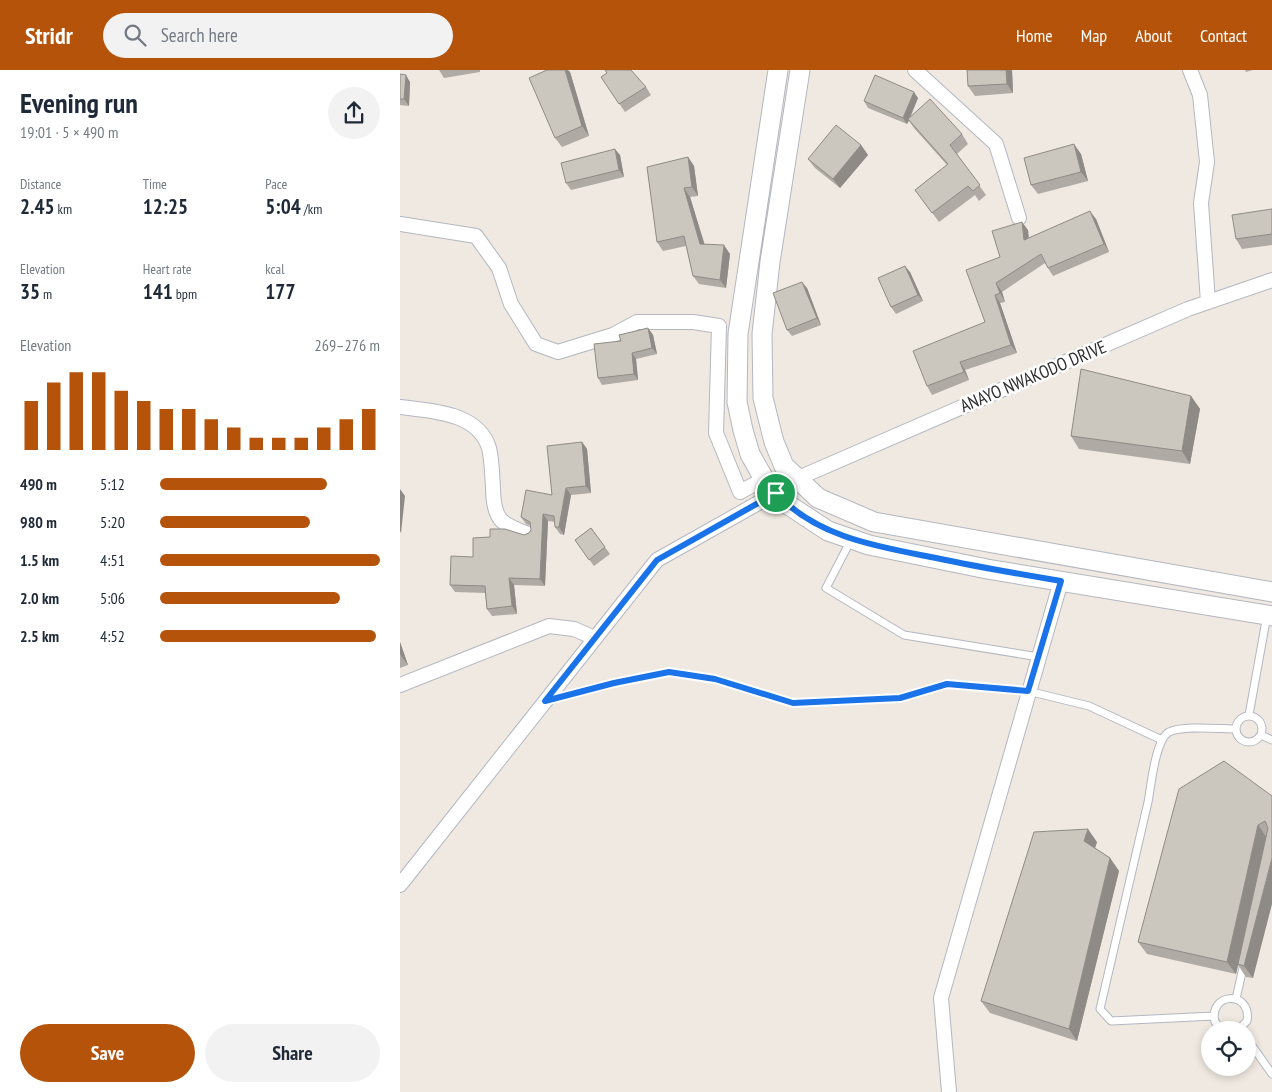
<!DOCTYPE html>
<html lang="en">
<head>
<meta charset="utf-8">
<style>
	:root { --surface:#fff; --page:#f2f2f3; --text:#1f2937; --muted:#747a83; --accent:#b45309 }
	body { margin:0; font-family:"PT Sans Narrow",sans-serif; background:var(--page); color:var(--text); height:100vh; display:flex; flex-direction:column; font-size:19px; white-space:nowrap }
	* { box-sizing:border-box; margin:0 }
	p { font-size:16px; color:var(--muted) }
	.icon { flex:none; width:28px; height:28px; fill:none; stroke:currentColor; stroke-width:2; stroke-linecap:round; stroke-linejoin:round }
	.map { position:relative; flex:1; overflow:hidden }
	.side { display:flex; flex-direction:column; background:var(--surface); width:400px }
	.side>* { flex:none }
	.buttons { position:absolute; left:801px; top:951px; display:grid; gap:10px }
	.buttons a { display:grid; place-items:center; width:55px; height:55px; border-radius:50%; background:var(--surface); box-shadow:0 2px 8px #0003; font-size:25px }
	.pin { position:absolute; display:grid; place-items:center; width:42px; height:42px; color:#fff; margin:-21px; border:2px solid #fff; border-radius:50%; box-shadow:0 1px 5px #0007 }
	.round { display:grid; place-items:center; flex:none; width:52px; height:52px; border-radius:26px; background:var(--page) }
	.overview { display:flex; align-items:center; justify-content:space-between; height:85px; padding:0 20px }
	h1 { font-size:28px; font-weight:800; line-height:38px }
	.figures { display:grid; grid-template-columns:repeat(3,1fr); gap:8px; height:85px; padding:5px 20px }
	.figures div { display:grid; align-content:center }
	.figures b { font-size:21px; font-weight:800 }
	.figures small { font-size:14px; font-weight:400 }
	.figures p { font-size:14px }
	.chart { height:140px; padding:10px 20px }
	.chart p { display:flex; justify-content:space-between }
	.chart svg { width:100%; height:90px; margin-top:5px; stroke:var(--accent); stroke-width:6 }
	.cta { display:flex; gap:10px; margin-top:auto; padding:10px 20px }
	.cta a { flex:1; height:58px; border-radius:30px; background:var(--accent); color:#fff; font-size:20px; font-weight:800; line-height:58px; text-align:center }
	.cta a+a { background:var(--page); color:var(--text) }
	ul { padding:0 20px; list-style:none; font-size:16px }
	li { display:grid; grid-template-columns:80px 60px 1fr; align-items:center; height:38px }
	li i { height:12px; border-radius:6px; background:var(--accent) }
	header { display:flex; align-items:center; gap:30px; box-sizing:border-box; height:70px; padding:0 25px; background:var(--accent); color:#fff }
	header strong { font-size:24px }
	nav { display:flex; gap:28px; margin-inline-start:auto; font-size:18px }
	.search { width:350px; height:45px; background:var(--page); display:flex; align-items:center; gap:12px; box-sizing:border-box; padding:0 18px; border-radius:28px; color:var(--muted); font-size:19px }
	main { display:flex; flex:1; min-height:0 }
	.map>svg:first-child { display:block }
</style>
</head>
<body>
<header>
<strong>Stridr</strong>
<div class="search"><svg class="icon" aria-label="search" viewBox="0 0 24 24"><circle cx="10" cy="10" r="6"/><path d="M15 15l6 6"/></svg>Search here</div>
<nav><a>Home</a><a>Map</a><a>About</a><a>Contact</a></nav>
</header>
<main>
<section class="side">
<div class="overview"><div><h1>Evening run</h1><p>19:01 · 5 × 490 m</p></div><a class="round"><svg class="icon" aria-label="share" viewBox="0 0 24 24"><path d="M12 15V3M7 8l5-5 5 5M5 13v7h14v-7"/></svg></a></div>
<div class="figures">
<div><p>Distance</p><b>2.45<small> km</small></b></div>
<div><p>Time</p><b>12:25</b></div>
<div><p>Pace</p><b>5:04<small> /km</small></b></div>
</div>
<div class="figures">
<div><p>Elevation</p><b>35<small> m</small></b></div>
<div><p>Heart rate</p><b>141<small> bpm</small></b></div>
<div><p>kcal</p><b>177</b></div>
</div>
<div class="chart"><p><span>Elevation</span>269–276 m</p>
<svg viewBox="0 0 160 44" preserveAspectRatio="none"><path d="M5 44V20M15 44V11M25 44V6M35 44V6M45 44V15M55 44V20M65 44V24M75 44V24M85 44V29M95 44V33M105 44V38M115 44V38M125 44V38M135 44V33M145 44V29M155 44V24"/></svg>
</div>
<ul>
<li><b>490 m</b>5:12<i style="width:76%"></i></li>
<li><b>980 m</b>5:20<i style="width:68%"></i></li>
<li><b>1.5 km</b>4:51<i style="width:100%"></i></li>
<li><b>2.0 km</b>5:06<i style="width:82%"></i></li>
<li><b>2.5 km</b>4:52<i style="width:98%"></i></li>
</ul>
<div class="cta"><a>Save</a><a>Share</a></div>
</section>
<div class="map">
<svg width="872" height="1022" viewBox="0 0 872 1022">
	<rect width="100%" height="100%" fill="#efe9e1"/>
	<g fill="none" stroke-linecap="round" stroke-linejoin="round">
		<g stroke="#b4b7c1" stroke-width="9">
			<path id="lane" d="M 451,470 L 426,518 L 504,565 L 639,587
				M 148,630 L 214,613 L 269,602 L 315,609 L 393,633 L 500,628 L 547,614 L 628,621 L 689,636 L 762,670
				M 849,645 L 867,545
				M836 659a13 13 0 1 1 26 0a13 13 0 1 1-26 0Z
				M 861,665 L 872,670
				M 836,929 L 844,893
				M 814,946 L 711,951 L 700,939 L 748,732 C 751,717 755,670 769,662 C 783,655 820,659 836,659
				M 823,960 L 815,952 C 808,922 852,920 847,951 L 838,960
				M 848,970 L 872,1004"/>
		</g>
		<g stroke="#b4b7c1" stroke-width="16">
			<path id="street" d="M 515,0 L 596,74 L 619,148
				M 790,0 L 800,25 L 807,92 L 801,133 L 808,232
				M 0,154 L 76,166 L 99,198 L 111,234 L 136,274 L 158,282 L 213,265 L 237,252 L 293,252 L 319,256 L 316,363 L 340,422 L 364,409
				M 0,337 C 31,341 78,342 89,378 C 92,390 92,404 93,417 C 93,427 94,442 101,450 C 108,457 119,460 128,464
				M 396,409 L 788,239 L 872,210
				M 0,615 L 149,556 L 174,559 L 195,568
				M 0,815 L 257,490 L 376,423
				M 549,1022 L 541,928 L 661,511"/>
		</g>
		<g stroke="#b4b7c1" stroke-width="21">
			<path id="secondary" d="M 378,0 L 338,264 L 337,332 L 343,360 L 350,384 L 364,409 L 376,423 L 384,432 L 428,461 L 469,475 L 587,499 L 872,546
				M 400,0 L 370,192 L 362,264 L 363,328 L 374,372 L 384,396 L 418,428 L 474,452 L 872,522"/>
		</g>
		<use href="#lane" stroke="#fff" stroke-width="7"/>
		<use href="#street" stroke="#fff" stroke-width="14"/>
		<use href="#secondary" stroke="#fff" stroke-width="19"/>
	</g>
	<path fill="#afaba4" d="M 39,0 L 80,0 L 80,2 L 44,8 Z
		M 612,0 L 613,23 L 575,26 L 568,16 Z
		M 845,0 L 853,0 L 846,2 Z
		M 170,2 L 189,66 L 162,77 L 155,68 Z
		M 207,3 L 246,17 L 251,25 L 225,42 L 201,7 Z
		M 0,4 L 10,12 L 9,36 L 0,35 Z
		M 518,28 L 511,46 L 562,64 L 568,74 L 557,84 L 586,125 L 579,131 L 575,125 L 539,152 L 515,120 L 547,95 L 514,58 L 509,51 L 507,54 L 468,38 L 464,31 Z
		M 461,75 L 468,85 L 440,118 L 415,98 L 408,89 Z
		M 681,84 L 688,111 L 638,124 L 631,115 Z
		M 220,85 L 224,107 L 171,120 L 166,113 Z
		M 288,87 L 294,96 L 298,126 L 290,127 L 304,174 L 330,184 L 326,218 L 299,214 L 293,206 L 286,176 L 263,181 L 257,172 Z
		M 872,139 L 872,175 L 842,179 L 836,169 Z
		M 696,149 L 709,182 L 653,206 L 648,198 L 645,193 L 602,222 L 605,232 L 600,233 L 617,283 L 565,300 L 569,310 L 532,325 L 527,316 L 585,252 L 600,187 L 628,160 L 629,168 Z
		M 510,202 L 523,231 L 496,244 L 491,237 Z
		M 407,218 L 421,255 L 392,266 L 387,260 Z
		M 248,258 L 253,265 L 257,284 L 236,289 L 238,310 L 202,315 L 198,308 L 221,271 Z
		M 791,326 L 800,339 L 790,394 L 679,379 L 671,366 Z
		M 182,372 L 187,379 L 191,423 L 171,425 L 164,465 L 160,464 L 155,457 L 155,452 L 148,451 L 145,516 L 114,515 L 117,544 L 92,546 L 87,539 L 85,523 L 55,522 L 50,515 L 73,487 L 129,463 L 131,460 L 131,456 L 126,454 L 121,447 L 152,425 Z
		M 191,458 L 210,484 L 194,496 L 175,470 Z
		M 0,572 L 8,595 L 0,598 Z
		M 872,726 L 853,908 L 846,907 L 838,895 L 836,904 L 747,884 L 738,872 Z
		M 697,772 L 695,778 L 710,788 L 719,801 L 677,971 L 590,943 L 581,931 Z"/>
	<path fill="#8e8b86" d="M 165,0 L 168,0 L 170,2 L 189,66 L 182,56 Z
		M 606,0 L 612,0 L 613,23 L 607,14 Z
		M 6,5 L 10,12 L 9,36 L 4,29 Z
		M 514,22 L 518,28 L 507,54 L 503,48 Z
		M 674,74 L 681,84 L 688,111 L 681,102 Z
		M 461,75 L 468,85 L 440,118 L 433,109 Z
		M 215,79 L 220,85 L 224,107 L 219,100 Z
		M 288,87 L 294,96 L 298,126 L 292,117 Z
		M 284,118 L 290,127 L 307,182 L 300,174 Z
		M 690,141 L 696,149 L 709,182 L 704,174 Z
		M 622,152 L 628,160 L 629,178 L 624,170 Z
		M 324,175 L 330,184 L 326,218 L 320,210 Z
		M 505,196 L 510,202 L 523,231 L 518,225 Z
		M 402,212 L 407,218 L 421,255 L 417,248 Z
		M 596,213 L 602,222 L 605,232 L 600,223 Z
		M 595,225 L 600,233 L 617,283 L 611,275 Z
		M 248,258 L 253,265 L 257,284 L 252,278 Z
		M 232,283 L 236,289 L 238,310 L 234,304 Z
		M 560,292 L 565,300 L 569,310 L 564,302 Z
		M 791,326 L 800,339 L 790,394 L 782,381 Z
		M 182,372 L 187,379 L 191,423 L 186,416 Z
		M 166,418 L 171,425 L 164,465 L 159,457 Z
		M 0,419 L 5,426 L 1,463 L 0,461 Z
		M 143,444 L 148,451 L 145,516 L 140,509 Z
		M 109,508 L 114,515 L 117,544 L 112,536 Z
		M 0,572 L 8,595 L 1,586 L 0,583 Z
		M 858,755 L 867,768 L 836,904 L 827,892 Z
		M 688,759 L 697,772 L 693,784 L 684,771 Z
		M 710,788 L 719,801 L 677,971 L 669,959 Z
		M 872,788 L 872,834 L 853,908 L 844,896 Z"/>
	<path fill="#cbc7bf" stroke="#8e8b86" d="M 147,0 L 165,0 L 182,56 L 155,68 L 129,8 Z
		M 205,0 L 231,0 L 246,17 L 219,34 L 201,7 L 207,3 Z
		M 567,0 L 606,0 L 607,14 L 568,16 Z
		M 0,4 L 6,5 L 4,29 L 0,29 Z
		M 475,5 L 514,22 L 503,48 L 464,31 Z
		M 530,29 L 562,64 L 550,75 L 580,115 L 573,121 L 568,116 L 532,143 L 515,120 L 548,94 L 508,49 Z
		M 436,55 L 461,75 L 433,109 L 408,89 Z
		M 674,74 L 681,102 L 631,115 L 624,88 Z
		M 215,79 L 219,100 L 166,113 L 161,93 Z
		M 288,87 L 292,117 L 284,118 L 300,174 L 324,175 L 320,210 L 293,206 L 284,166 L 257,172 L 247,97 Z
		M 872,139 L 872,164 L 836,169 L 832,145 Z
		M 690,141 L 704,174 L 648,198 L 641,184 L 596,213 L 600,223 L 595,225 L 611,275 L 560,292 L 564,302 L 527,316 L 513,281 L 585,252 L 566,200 L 600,187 L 592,161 L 622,152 L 624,170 Z
		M 505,196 L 518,225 L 491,237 L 478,208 Z
		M 402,212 L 417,248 L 387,260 L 373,223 Z
		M 248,258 L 252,278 L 232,283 L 234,304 L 198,308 L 194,274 L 221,271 L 219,265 Z
		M 681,299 L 791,326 L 782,381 L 671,366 Z
		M 182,372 L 186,416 L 166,418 L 159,457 L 155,457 L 154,446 L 143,444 L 140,509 L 109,508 L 112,536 L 87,539 L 85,516 L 50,515 L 51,486 L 73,487 L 73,468 L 90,467 L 90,459 L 105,459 L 124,465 L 129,463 L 131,460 L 130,452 L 121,447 L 126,420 L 152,425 L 147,376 Z
		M 191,458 L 205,477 L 189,490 L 175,470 Z
		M 824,691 L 872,726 L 872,788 L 844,896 L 838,894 L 868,758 L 865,751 L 858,755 L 827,892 L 738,872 L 779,719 Z
		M 688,759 L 684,771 L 710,788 L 669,959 L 581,931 L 634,762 Z"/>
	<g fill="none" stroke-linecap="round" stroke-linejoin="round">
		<g stroke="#fff" stroke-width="10">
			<path id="route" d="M 376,423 C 417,468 480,477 536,488 C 578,497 619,504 661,511 L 628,621 L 547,614 L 500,628 L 393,633 L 315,609 L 269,602 L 214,613 L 145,631 L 257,490 Z"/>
		</g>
		<use href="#route" stroke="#1a73e8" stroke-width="6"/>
	</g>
	<g text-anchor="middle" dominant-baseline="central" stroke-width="5" stroke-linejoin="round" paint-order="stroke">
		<g font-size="18" fill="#2e2e2e" stroke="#fff">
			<text transform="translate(633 306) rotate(-23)">ANAYO NWAKODO DRIVE</text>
		</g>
	</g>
</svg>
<div class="buttons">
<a><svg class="icon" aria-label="locate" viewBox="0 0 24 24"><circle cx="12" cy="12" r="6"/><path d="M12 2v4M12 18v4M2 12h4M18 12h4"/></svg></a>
</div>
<div class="pin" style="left:376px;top:423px;background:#1e9e55"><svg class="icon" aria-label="arrive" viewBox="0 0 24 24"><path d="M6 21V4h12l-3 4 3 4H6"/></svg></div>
</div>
</main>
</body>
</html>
